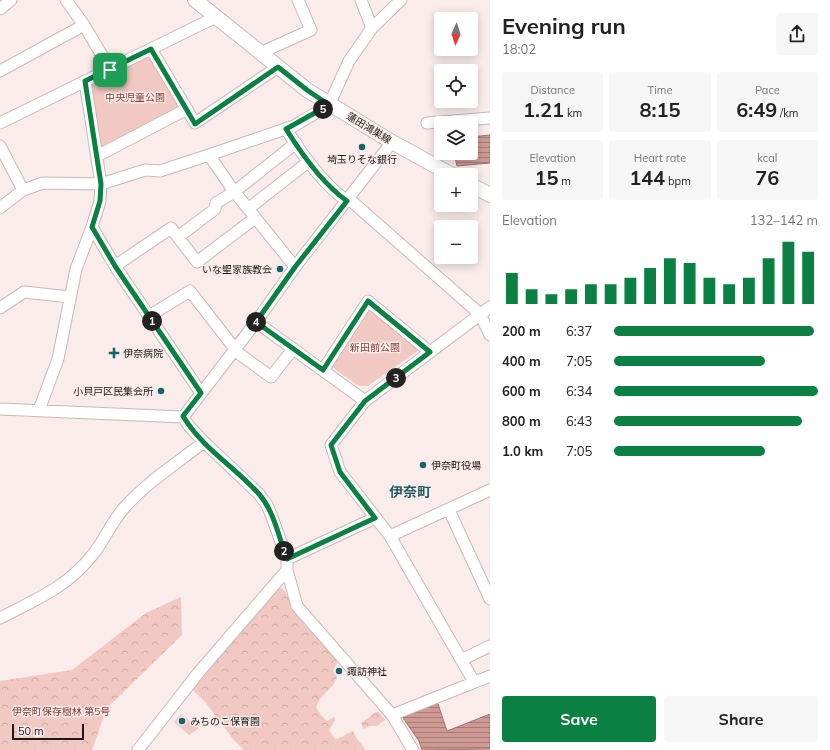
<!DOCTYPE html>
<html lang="en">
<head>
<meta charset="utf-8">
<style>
	:root { --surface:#fff; --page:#f6f6f6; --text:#222; --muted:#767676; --accent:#0b8043 }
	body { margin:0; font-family:Mulish,"Noto Sans JP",sans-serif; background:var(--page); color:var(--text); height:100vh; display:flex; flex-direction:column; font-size:15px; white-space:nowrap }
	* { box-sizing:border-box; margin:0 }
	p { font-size:13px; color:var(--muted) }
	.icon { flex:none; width:22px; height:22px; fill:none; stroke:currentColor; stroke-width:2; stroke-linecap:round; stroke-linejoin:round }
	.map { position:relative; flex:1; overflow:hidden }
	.sheet { display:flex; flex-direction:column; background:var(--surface); width:340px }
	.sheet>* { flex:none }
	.needle { width:26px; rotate:183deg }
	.fabs { position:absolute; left:434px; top:12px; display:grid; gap:8px }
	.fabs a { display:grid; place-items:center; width:44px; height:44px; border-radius:4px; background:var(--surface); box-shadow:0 2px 10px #0003; font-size:20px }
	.scale { position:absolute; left:12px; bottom:10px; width:72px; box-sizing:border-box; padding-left:4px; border:2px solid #1e1919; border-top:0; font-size:11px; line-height:14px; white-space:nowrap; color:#1e1919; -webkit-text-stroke:3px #f9ecea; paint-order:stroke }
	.pin { position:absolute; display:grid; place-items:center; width:34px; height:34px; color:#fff; margin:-17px; border-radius:8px; box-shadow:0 2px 6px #0006 }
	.km { position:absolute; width:20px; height:20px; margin:-10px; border-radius:50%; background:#222; color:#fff; font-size:11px; line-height:20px; text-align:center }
	.round { display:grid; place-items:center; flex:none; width:42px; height:42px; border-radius:4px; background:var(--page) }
	.headline { display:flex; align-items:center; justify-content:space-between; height:68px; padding:0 12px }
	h1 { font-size:22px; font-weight:700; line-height:30px }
	.figures { display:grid; grid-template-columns:repeat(3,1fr); gap:6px; height:68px; padding:4px 12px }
	.figures div { display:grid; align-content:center; border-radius:4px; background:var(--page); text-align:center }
	.figures b { font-size:20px; font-weight:700 }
	.figures small { font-size:11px; font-weight:400 }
	.figures p { font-size:11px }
	.chart { height:112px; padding:8px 12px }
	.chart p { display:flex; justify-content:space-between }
	.chart svg { width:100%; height:72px; margin-top:4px; stroke:var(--accent); stroke-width:6 }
	.primary-button { display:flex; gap:8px; margin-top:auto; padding:8px 12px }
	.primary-button a { flex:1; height:46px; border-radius:4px; background:var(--accent); color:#fff; font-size:16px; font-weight:700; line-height:46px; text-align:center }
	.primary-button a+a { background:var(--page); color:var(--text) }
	ul { padding:0 12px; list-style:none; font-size:13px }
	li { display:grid; grid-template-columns:64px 48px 1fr; align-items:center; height:30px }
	li i { height:10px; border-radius:5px; background:var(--accent) }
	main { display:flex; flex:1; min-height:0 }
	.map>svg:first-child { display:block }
</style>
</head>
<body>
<main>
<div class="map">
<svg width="490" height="750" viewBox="0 0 490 750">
	<defs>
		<pattern id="forest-crowns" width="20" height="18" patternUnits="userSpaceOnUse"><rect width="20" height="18" fill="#f1c8c2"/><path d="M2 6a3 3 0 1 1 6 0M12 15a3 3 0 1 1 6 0" fill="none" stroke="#ceaba6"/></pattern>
		<pattern id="water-rules" width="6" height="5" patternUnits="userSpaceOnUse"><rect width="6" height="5" fill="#ce9993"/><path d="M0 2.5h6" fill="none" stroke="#a77c77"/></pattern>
	</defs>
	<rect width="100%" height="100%" fill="#f9ecea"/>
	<path fill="url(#forest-crowns)" d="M 277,588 L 281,588 L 285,591 L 292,605 L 305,626 L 334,653 L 337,663 L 333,671 L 337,677 C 333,690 320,694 316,707 L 320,714 L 327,721 L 334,717 L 335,720 L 329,730 L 335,739 C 343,738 346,733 353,731 C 356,740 362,743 365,750 L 244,750 L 233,739 L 206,703 L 194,691 L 193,689 Z
		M 181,597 L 182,635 L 107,708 L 92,750 L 0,750 L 0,681 L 72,670 L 146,613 Z
		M 376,712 L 379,712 L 385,720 L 377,726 L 369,726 L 364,729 L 361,723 Z"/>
	<path fill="#f1c8c2" d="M 150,55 L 182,110 L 100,150 L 90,84 Z
		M 367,307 L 418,347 L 419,350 L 368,386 L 359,386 L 330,366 Z
		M 181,714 L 199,728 L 189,735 L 174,722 Z"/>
	<path fill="url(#water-rules)" stroke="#99736e" d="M 490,135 L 490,163 L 457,166 L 454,153 L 471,153 L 471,137 Z
		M 437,701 L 447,731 L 490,714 L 490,749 L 422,750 L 419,741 L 401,715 Z"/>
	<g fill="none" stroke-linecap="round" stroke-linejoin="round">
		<g stroke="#c6bab8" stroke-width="13">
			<path id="minor" d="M 66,0 L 84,25 L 110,69
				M 361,0 L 372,28
				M 0,9 L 11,0
				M 151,49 L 195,123 L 278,67
				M 260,53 L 311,30 L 298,0
				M 0,71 L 84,25
				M 0,123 L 216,17
				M 427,123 L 490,118
				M 286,129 C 301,153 324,185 347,201
				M 0,146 L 23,190
				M 209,155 L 233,190 L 295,267
				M 97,156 L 187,109
				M 349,199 L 480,314 L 490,335
				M 0,208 L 23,190 L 43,183 L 101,184 L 145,170 L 160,171 L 209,155 L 294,126 L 329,105 L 349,61 L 372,28 L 401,0
				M 248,209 L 308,162
				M 92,227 L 115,266 L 201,393
				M 178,237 L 215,209 L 216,203 L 234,192 L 296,143
				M 115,266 L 171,228 L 197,262 L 255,218
				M 490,307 L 365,401 L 331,445 L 340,472 L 390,536 L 490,490
				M 0,308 L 24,292 L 70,297
				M 149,316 L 190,291 L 235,349
				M 256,322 L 365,401
				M 234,350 L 271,377 L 293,349
				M 323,370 L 368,301 L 430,352
				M 0,409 L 183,417
				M 39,410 L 58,359 L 76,269 L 92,227 L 100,201 L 101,184 L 85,81
				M 183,417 L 189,426 L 204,442 L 259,494 L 267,505 L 272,517 L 287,559 L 287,570 L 297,606 L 392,715 L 413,750
				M 183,417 L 256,322 L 295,267 L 392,142
				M 449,510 L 490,599
				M 390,536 L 474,682
				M 287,559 L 375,518
				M 0,618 C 37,599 68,587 94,553 C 105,539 112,521 124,508 C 147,482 177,463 204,442
				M 461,660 L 490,646
				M 392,715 L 490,676
				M 138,750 L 199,672 L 287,570"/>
		</g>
		<g stroke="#c6bab8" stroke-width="16">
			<path id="major" d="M 195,0 L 307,90 L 392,142 L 452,175
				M 471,185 L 490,195"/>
		</g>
		<use href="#minor" stroke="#fff" stroke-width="11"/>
		<use href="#major" stroke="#fff" stroke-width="14"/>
	</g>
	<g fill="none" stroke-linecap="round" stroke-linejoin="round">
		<g stroke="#fff" stroke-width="8">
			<path id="route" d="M 151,49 L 195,124 L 278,67 L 307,90 L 329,105 L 286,129 C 301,153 324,185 347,201 L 295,267 L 256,322 L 323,370 L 368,301 L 430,352 L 365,401 L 331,445 L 340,472 L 375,518 L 287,559 C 279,538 274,511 259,494 C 235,467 202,448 183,416 L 201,393 L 115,266 L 92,227 L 100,201 L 101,184 L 85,81 Z"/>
		</g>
		<use href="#route" stroke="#0b8043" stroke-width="5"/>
	</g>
	<g fill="#16626e" stroke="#f9ecea" stroke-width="1.5">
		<circle cx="362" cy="147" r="4"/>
		<circle cx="280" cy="269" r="4"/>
		<path d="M112 347h4v4h4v4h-4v4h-4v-4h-4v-4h4z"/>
		<circle cx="161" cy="391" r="4"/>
		<circle cx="423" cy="465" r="4"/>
		<circle cx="339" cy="671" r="4"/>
		<circle cx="182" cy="721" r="4"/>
	</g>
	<g text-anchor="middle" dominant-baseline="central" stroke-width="3" stroke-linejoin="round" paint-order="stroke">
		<g font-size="10" fill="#823e38" stroke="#f9ecea">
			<text x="135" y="97">中央児童公園</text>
			<text x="375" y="347">新田前公園</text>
			<text x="61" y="711">伊奈町保存樹林 第5号</text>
		</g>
		<g font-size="10" fill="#1e1919" stroke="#f9ecea">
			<text transform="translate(369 128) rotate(31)">蓮田鴻巣線</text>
		</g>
		<g font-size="10" fill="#1e1919" stroke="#f9ecea" text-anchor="start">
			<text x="362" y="159" text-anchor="middle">埼玉りそな銀行</text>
			<text x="272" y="269" text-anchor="end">いな聖家族教会</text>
			<text x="123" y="353">伊奈病院</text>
			<text x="153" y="391" text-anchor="end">小貝戸区民集会所</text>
			<text x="431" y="465">伊奈町役場</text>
			<text x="347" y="671">諏訪神社</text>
			<text x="190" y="721">みちのこ保育園</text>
		</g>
		<g font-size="14" font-weight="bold" fill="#245c66" stroke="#f9ecea">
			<text x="410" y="492">伊奈町</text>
		</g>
	</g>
</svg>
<div class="fabs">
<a><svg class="needle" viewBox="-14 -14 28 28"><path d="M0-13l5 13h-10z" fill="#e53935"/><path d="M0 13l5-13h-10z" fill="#767676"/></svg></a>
<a><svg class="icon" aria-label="locate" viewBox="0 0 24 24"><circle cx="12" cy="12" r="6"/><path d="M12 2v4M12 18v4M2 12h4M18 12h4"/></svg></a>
<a><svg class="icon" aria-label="layers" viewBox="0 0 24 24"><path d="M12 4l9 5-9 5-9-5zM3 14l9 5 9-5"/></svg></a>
<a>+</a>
<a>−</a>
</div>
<div class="scale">50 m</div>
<div class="pin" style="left:110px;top:70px;background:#1e9e55"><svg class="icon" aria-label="arrive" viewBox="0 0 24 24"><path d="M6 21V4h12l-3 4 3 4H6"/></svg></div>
<b class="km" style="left:152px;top:321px">1</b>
<b class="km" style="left:284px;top:551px">2</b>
<b class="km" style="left:396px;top:378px">3</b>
<b class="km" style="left:256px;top:322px">4</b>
<b class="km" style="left:323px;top:109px">5</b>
</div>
<section class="sheet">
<div class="headline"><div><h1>Evening run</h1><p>18:02</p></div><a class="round"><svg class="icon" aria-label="share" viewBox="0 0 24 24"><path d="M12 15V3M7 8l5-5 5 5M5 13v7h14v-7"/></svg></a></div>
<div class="figures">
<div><p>Distance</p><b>1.21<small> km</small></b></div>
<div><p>Time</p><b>8:15</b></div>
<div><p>Pace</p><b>6:49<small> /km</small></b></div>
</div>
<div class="figures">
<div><p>Elevation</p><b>15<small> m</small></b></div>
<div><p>Heart rate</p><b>144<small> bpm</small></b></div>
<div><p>kcal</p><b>76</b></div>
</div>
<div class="chart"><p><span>Elevation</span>132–142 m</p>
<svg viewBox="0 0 160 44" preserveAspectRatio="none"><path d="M5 44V25M15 44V35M25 44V38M35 44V35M45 44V32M55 44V32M65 44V28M75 44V22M85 44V16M95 44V19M105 44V28M115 44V32M125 44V28M135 44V16M145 44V6M155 44V12"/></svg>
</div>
<ul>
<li><b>200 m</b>6:37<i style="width:98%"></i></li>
<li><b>400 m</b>7:05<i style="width:74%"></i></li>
<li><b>600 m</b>6:34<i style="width:100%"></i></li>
<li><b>800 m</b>6:43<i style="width:92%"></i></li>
<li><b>1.0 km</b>7:05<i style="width:74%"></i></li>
</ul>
<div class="primary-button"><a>Save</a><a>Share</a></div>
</section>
</main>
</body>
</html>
